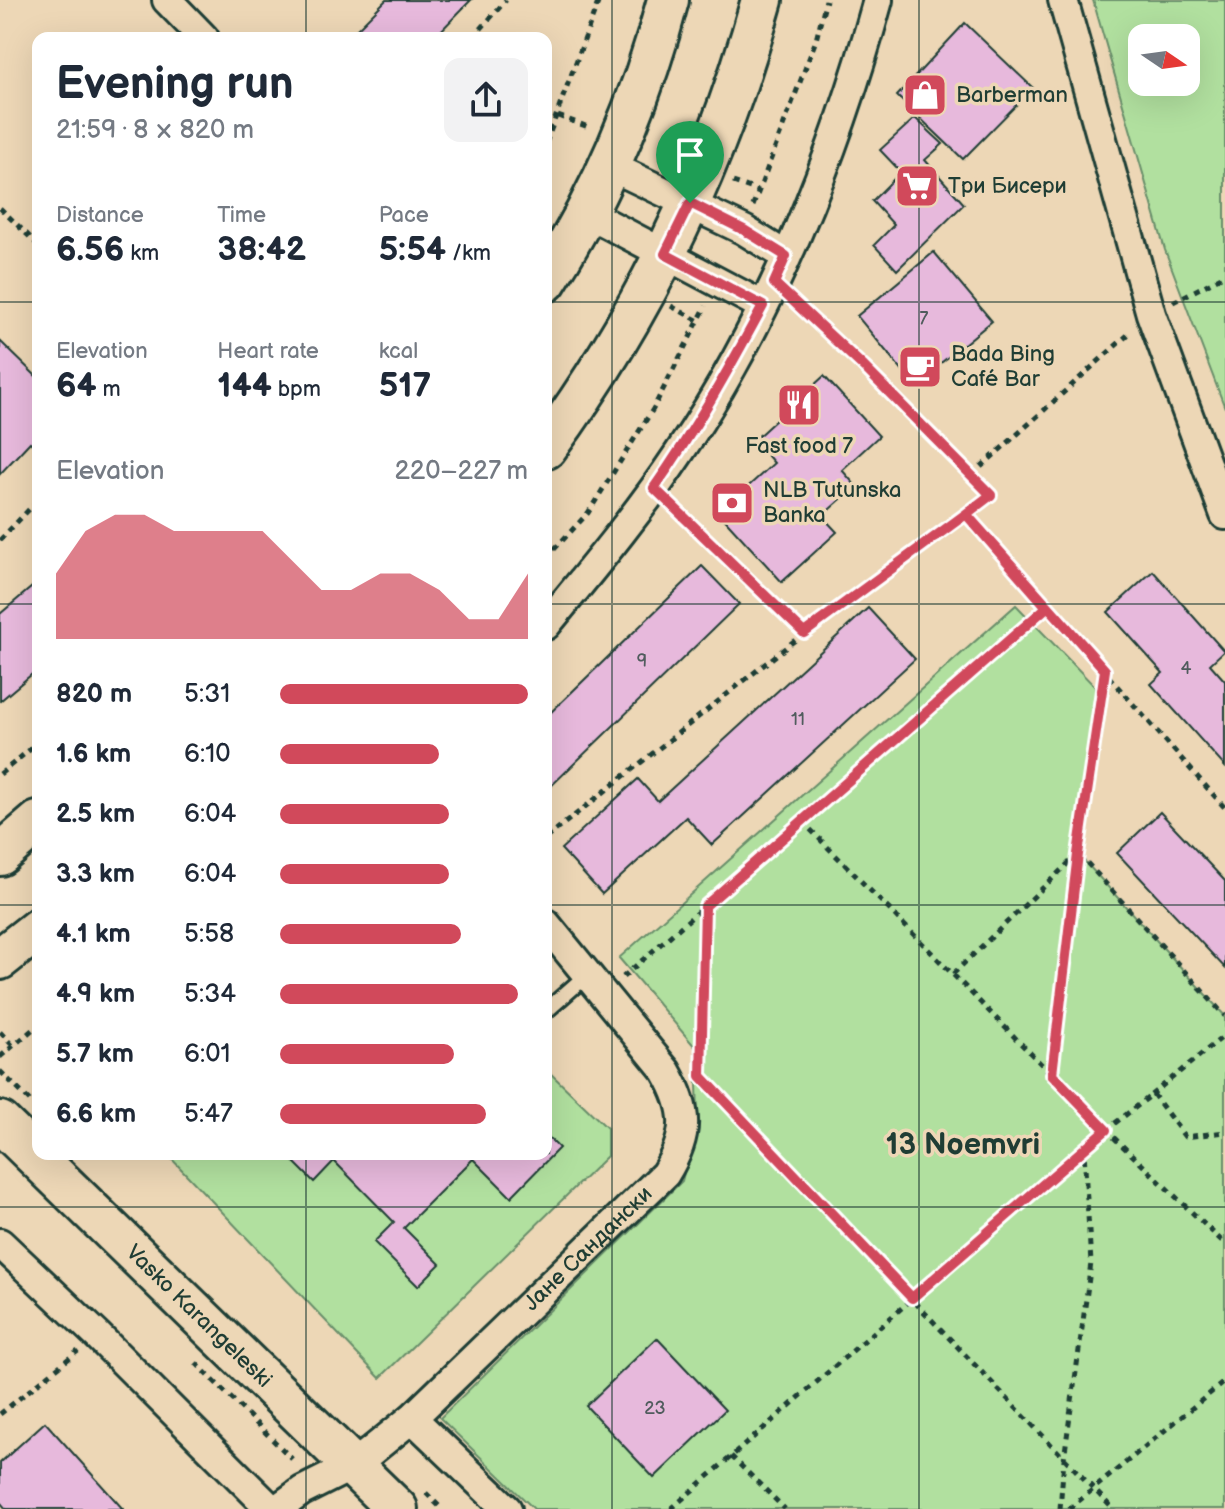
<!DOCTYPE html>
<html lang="en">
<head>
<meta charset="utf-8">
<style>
	:root { --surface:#fff; --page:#f2f2f3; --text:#1f2937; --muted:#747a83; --accent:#d1495b }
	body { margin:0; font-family:"Balsamiq Sans",sans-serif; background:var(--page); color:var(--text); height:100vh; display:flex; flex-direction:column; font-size:30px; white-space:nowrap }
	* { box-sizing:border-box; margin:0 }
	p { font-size:26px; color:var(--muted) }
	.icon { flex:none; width:44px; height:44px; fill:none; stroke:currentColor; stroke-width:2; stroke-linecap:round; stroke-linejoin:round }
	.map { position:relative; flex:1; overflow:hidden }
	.side { position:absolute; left:32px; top:32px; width:520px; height:1128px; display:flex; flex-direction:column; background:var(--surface); border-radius:16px; box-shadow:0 8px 32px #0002 }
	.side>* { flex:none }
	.needle { width:52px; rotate:103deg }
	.buttons { position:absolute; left:1128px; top:24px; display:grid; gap:16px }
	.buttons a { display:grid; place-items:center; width:72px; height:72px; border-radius:16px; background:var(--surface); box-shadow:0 8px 32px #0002; font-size:40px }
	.pin { position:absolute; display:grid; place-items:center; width:68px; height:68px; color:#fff; margin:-82px -34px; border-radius:50% 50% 50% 0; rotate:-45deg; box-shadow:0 0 8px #0007 }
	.pin .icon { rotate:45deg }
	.round { display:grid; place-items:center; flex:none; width:84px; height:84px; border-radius:16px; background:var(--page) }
	.head { display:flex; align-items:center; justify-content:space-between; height:136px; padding:0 24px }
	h1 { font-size:44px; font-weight:600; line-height:60px }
	.figures { display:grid; grid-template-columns:repeat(3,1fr); gap:12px; height:136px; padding:8px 24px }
	.figures div { display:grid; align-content:center }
	.figures b { font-size:34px; font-weight:600 }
	.figures small { font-size:22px; font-weight:400 }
	.figures p { font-size:22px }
	.chart { height:224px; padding:16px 24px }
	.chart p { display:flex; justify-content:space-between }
	.chart svg { width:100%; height:144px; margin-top:8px; fill:var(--accent); opacity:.7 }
	ul { padding:0 24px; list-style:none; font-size:26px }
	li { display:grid; grid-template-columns:128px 96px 1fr; align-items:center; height:60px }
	li i { height:20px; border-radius:10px; background:var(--accent) }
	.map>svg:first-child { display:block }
</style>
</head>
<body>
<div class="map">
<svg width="1225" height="1509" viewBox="0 0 1225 1509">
	<rect width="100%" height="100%" fill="#edd7b6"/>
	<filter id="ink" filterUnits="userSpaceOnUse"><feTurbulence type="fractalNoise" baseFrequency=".0125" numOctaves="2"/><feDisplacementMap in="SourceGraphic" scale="16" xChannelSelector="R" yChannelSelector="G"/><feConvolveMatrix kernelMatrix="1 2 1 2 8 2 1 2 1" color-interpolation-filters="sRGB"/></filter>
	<g filter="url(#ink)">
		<path fill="#b1e09f" stroke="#688e6a" stroke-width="2" fill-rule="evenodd" d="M 1093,0 L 1225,0 L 1225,408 L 1165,250 ZM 1186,38 L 1186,82 L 1142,82 L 1142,38 Z
			M 1016,605 L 1102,694 L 1078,854 L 1225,1016 L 1225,1509 L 534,1509 L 440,1418 L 682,1181 L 698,1117 L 696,1048 L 619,958 Z
			M 546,1069 L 607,1128 L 607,1156 L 380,1378 L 167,1154 L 546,1154 Z"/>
		<path fill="#e7b9dc" stroke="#1f3d34" stroke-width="2" d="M 386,0 L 471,0 L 434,38 L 348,38 Z
			M 965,23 L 1033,88 L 963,159 L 897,96 Z
			M 915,118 L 943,144 L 925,160 L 964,204 L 897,270 L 874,245 L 894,225 L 872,201 L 901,172 L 880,150 Z
			M 934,252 L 992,321 L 914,385 L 857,316 Z
			M 0,341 L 38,378 L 38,449 L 30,442 L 0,474 Z
			M 824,376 L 879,436 L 842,470 L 856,486 L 822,516 L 837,532 L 782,582 L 719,513 L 774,463 L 754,440 Z
			M 702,566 L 739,604 L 546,791 L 546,717 Z
			M 1153,571 L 1224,651 L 1210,664 L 1225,681 L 1225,767 L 1151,684 L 1163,673 L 1108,612 Z
			M 38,582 L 38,669 L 0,701 L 0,614 Z
			M 868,608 L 915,659 L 712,845 L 686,817 L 602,894 L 561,849 L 638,779 L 658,801 Z
			M 1160,812 L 1225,881 L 1225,968 L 1117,853 Z
			M 546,1135 L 559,1148 L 511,1197 L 473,1159 L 404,1228 L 440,1264 L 418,1286 L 374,1242 L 394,1222 L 334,1161 L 314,1182 L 286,1154 L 546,1154 Z
			M 657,1338 L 725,1410 L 654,1478 L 586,1406 Z
			M 45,1422 L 123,1509 L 6,1509 L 0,1502 L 0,1463 Z"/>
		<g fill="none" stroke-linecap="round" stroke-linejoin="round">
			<g stroke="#1f3d34" stroke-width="20">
				<path id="lane" d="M 546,1011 L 587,975"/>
			</g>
			<g stroke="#1f3d34" stroke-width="34">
				<g id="street">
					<path d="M 167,0 L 204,38"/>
					<path d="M 1063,0 L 1151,314 L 1225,515"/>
					<path d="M 610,166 L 744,230 L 786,256"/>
					<path d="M 587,213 L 763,306"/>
					<path d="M 546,625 C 592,569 639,513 679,453 C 769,321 836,154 878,0"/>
					<path d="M 0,1243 L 97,1335 L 271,1509"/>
					<path d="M 412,1418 L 507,1509"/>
					<path id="s1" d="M 277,1509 L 302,1491 L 354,1465 L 412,1418 L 665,1174 C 689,1135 689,1111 666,1071 L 546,924"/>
				</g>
			</g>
			<g stroke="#1f3d34" stroke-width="46">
				<g id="secondary">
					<path d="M 546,281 C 602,194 642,100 668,0"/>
					<path d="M 546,448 C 645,313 718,161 762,0"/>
					<path d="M 0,855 L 38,822"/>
					<path d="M 0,959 L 38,929"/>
					<path id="s2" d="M 0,1122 L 397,1509"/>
				</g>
			</g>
			<path stroke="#1f3d34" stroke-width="5" stroke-dasharray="6 6" stroke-linecap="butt" d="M 473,38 L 506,0
				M 558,116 L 591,128
				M 546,143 L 599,0
				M 733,182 L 759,191
				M 753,206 L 816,40 L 826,0
				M 0,208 L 38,245
				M 1173,302 L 1225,275
				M 671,306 L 699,321
				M 972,475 L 1132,331
				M 672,506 L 804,633
				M 966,515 L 1225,808
				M 0,540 L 38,500
				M 546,558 L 588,513 L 653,409 L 706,306
				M 0,774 L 38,743
				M 802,821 L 1106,1130 L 1225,1244
				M 546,838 L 804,633 L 991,495 L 864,367 L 795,302
				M 1079,854 L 1225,1016
				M 953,974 L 1078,854
				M 623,977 L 1047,607
				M 0,1032 L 14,1047
				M 0,1057 L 38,1025
				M 0,1071 L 38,1109
				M 1052,1073 L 1078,854 L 1105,670
				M 701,1076 L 705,907
				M 699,1077 L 1113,1509
				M 1151,1095 L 1225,1035
				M 196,1363 L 292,1459
				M 0,1414 L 78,1351
				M 731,1456 L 785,1509
				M 426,1493 L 442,1509
				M 671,1509 L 1106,1130 L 1153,1094 L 1185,1137 L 1225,1132
				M 1060,1509 L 1064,1459 L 1091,1263 L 1084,1152
				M 1069,1509 L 1225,1381"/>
			<use href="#lane" stroke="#edd7b6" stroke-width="14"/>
			<use href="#street" stroke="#edd7b6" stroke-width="28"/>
			<use href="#secondary" stroke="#edd7b6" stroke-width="40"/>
		</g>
	</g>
	<g fill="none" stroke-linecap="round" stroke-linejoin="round" filter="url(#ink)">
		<g stroke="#fff" stroke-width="16">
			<path id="route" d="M 690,203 L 744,230 L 786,256 L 774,283 L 864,367 L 991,495 L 966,514 L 1047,607 L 705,906 L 701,1076 L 912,1298 L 1106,1130 L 1052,1074 L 1078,854 L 1105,670 L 966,514 L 804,633 L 654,488 C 695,430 729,369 763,306 L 665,254 L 690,203"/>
		</g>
		<use href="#route" stroke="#d1495b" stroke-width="10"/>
	</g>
	<path fill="none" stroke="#1f3d34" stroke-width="2" stroke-opacity="0.55" d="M 306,0 L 306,38M 612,0 L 612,1509M 919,0 L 919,1509M 0,302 L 38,302M 546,302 L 1225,302M 0,604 L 38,604M 546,604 L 1225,604M 0,905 L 38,905M 546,905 L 1225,905M 306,1154 L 306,1509M 0,1207 L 1225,1207"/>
	<defs>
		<g id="shop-square" transform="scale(2.3)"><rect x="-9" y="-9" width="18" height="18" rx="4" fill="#d1495b" stroke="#edd7b6"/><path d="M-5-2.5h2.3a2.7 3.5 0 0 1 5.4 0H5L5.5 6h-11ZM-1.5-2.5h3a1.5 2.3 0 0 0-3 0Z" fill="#fff"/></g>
		<g id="supermarket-square" transform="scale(2.3)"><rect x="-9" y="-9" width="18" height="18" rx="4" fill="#d1495b" stroke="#edd7b6"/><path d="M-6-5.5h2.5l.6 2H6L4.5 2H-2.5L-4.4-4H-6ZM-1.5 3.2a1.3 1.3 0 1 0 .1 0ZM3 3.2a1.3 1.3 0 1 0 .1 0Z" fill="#fff"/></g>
		<g id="cafe-square" transform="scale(2.3)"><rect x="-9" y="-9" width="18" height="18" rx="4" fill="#d1495b" stroke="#edd7b6"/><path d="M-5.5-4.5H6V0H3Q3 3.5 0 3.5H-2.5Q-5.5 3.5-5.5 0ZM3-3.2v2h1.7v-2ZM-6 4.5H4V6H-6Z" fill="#fff"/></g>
		<g id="restaurant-square" transform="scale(2.3)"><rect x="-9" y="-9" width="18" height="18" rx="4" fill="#d1495b" stroke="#edd7b6"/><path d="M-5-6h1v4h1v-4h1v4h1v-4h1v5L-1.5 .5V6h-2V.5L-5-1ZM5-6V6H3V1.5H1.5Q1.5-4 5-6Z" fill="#fff"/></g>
		<g id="bank-square" transform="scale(2.3)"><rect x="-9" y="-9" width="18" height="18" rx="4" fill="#d1495b" stroke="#edd7b6"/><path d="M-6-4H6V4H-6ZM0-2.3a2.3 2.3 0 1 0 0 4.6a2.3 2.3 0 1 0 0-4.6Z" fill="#fff"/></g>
	</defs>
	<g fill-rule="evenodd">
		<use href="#shop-square" x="925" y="95"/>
		<use href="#supermarket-square" x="917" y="186"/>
		<use href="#cafe-square" x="920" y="367"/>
		<use href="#restaurant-square" x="799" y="405"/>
		<use href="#bank-square" x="732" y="503"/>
	</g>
	<g text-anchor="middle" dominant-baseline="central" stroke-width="7" stroke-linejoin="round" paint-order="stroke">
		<g font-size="18" fill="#515c5e">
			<text x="924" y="318">7</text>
			<text x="642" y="661">9</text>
			<text x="1186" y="668">4</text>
			<text x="798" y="719">11</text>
			<text x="655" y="1408">23</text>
		</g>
		<g font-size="22" fill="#1f3d34" stroke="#edd7b6" text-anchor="start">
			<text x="956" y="95">Barberman</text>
			<text x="948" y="186">Три Бисери</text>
			<text x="951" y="354">Bada Bing<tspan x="951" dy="25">Café Bar</tspan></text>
			<text x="799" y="446" text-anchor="middle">Fast food 7</text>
			<text x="763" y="490">NLB Tutunska<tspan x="763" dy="25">Banka</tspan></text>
		</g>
		<g font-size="22" fill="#1f3d34" stroke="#edd7b6">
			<text stroke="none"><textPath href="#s1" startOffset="408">Јане Сандански</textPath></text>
			<text stroke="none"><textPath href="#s2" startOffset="278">Vasko Karangeleski</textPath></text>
		</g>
		<g font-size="30" font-weight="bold" fill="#1f3d34" stroke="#edd7b6">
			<text x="963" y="1145">13 Noemvri</text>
		</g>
	</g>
</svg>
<div class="buttons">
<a><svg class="needle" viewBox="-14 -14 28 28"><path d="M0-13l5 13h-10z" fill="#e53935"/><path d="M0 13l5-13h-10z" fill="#747a83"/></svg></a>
</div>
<div class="pin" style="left:690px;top:203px;background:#1e9e55"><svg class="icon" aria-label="arrive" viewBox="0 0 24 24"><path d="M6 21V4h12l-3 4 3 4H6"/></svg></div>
<section class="side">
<div class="head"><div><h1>Evening run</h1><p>21:59 · 8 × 820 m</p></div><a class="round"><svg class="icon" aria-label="share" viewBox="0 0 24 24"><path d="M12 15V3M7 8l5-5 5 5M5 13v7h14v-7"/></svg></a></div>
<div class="figures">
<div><p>Distance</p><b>6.56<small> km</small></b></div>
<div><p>Time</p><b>38:42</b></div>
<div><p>Pace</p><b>5:54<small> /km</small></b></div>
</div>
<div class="figures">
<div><p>Elevation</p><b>64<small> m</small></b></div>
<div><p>Heart rate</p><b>144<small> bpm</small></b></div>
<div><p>kcal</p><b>517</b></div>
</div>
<div class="chart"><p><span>Elevation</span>220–227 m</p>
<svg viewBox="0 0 160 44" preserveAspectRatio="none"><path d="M0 44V24L10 11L20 6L30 6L40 11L50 11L60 11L70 11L80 20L90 29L100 29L110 24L120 24L130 29L140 38L150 38L160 24V44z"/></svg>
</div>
<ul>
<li><b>820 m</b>5:31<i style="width:100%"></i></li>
<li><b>1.6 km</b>6:10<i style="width:64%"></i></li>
<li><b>2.5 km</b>6:04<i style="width:68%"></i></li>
<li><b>3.3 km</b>6:04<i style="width:68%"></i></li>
<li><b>4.1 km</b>5:58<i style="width:73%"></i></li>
<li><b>4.9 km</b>5:34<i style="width:96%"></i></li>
<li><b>5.7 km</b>6:01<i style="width:70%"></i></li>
<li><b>6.6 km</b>5:47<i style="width:83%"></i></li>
</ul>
</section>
</div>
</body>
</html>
